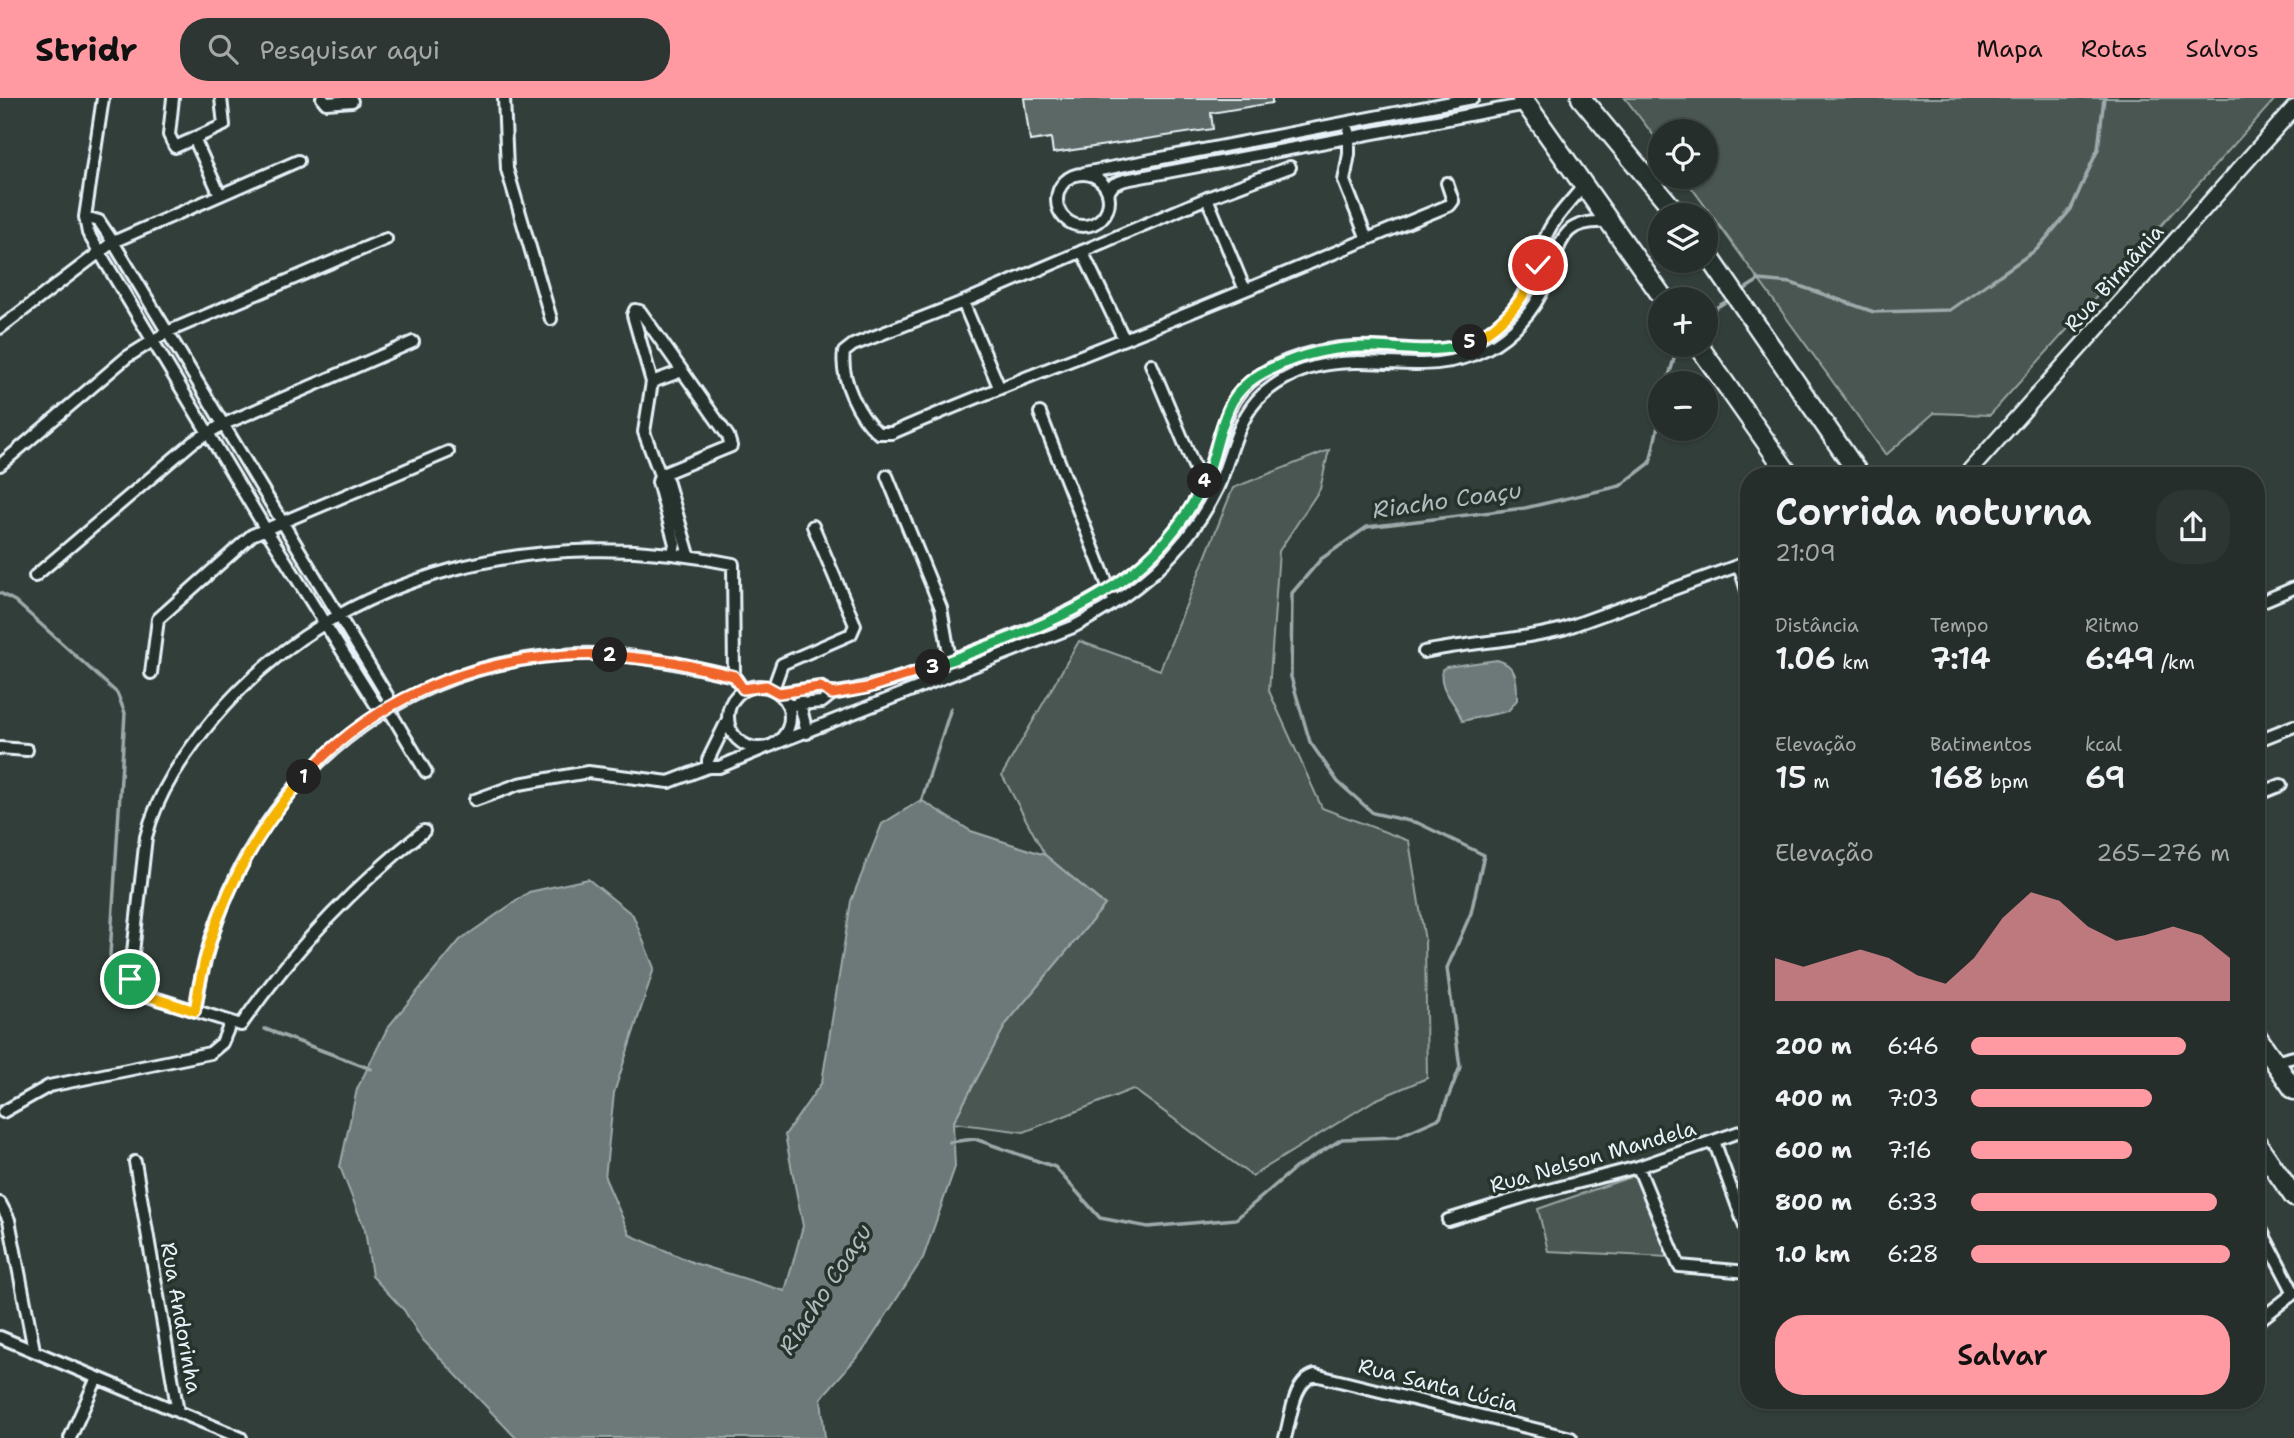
<!DOCTYPE html>
<html lang="pt">
<head>
<meta charset="utf-8">
<style>
	:root { --surface:#262e2b; --page:#2e3633; --text:#f1f3f6; --muted:#a4a8a9; --line:#424a47; --accent:#ff9aa2 }
	body { margin:0; font-family:"Shantell Sans",sans-serif; background:var(--page); color:var(--text); height:100vh; display:flex; flex-direction:column; font-size:26px; white-space:nowrap }
	* { box-sizing:border-box; margin:0 }
	p { font-size:23px; color:var(--muted) }
	.icon { flex:none; width:38px; height:38px; fill:none; stroke:currentColor; stroke-width:2; stroke-linecap:round; stroke-linejoin:round }
	.map { position:relative; flex:1; overflow:hidden }
	.drawer { position:absolute; left:1740px; top:369px; width:525px; height:942px; display:flex; flex-direction:column; background:var(--surface); border-radius:28px; box-shadow:0 2px 5px #0004,0 0 0 2px var(--line) }
	.drawer>* { flex:none }
	.tools { position:absolute; left:1648px; top:21px; display:grid; gap:14px }
	.tools a { display:grid; place-items:center; width:70px; height:70px; border-radius:50%; background:var(--surface); box-shadow:0 2px 5px #0004,0 0 0 2px var(--line); font-size:35px }
	.pin { position:absolute; display:grid; place-items:center; width:60px; height:60px; color:#fff; margin:-30px; border:4px solid #fff; border-radius:50%; box-shadow:0 2px 7px #0007 }
	.km { position:absolute; width:35px; height:35px; margin:-18px; border-radius:50%; background:#222; color:#fff; font-size:19px; line-height:35px; text-align:center }
	.round { display:grid; place-items:center; flex:none; width:74px; height:74px; border-radius:28px; background:var(--page) }
	.summary { display:flex; align-items:center; justify-content:space-between; height:119px; padding:0 35px }
	h1 { font-size:38px; font-weight:600; line-height:52px }
	.figures { display:grid; grid-template-columns:repeat(3,1fr); gap:10px; height:119px; padding:7px 35px }
	.figures div { display:grid; align-content:center }
	.figures b { font-size:30px; font-weight:600 }
	.figures small { font-size:19px; font-weight:400 }
	.figures p { font-size:19px }
	.chart { height:196px; padding:14px 35px }
	.chart p { display:flex; justify-content:space-between }
	.chart svg { width:100%; height:126px; margin-top:7px; fill:var(--accent); opacity:.7 }
	.cta { display:flex; gap:14px; margin-top:auto; padding:14px 35px }
	.cta a { flex:1; height:80px; border-radius:28px; background:var(--accent); color:#111; font-size:28px; font-weight:600; line-height:80px; text-align:center }
	ul { padding:0 35px; list-style:none; font-size:23px }
	li { display:grid; grid-template-columns:112px 84px 1fr; align-items:center; height:52px }
	li i { height:18px; border-radius:9px; background:var(--accent) }
	header { display:flex; align-items:center; gap:42px; box-sizing:border-box; height:98px; padding:0 35px; background:var(--accent); color:#111 }
	header strong { font-size:33px }
	nav { display:flex; gap:38px; margin-inline-start:auto; font-size:24px }
	.search { width:490px; height:63px; background:var(--page); display:flex; align-items:center; gap:18px; box-sizing:border-box; padding:0 24px; border-radius:28px; color:var(--muted); font-size:26px }
	.map>svg:first-child { display:block }
</style>
</head>
<body>
<header>
<strong>Stridr</strong>
<div class="search"><svg class="icon" aria-label="search" viewBox="0 0 24 24"><circle cx="10" cy="10" r="6"/><path d="M15 15l6 6"/></svg>Pesquisar aqui</div>
<nav><a>Mapa</a><a>Rotas</a><a>Salvos</a></nav>
</header>
<div class="map">
<svg width="2294" height="1340" viewBox="0 0 2294 1340">
	<rect width="100%" height="100%" fill="#323e39"/>
	<filter id="ink" filterUnits="userSpaceOnUse"><feTurbulence type="fractalNoise" baseFrequency=".0143" numOctaves="2"/><feDisplacementMap in="SourceGraphic" scale="14" xChannelSelector="R" yChannelSelector="G"/><feConvolveMatrix kernelMatrix="1 2 1 2 8 2 1 2 1" color-interpolation-filters="sRGB"/></filter>
	<g filter="url(#ink)">
		<path fill="#495651" stroke="#98a4a4" stroke-width="2" d="M 1625,0 L 2276,0 L 1990,317 L 1934,315 L 1886,357 L 1684,79 L 1706,79 L 1706,33 L 1661,33 L 1661,47 Z
			M 1329,352 L 1320,391 L 1279,453 L 1269,593 L 1322,710 L 1409,743 L 1425,843 L 1427,980 L 1375,1002 L 1252,1078 L 1133,991 L 1024,1034 L 953,1025 L 1006,926 L 1105,807 L 1045,757 L 1002,677 L 1079,543 L 1160,572 L 1233,390 Z
			M 1636,1077 L 1641,1081 L 1668,1159 L 1548,1153 L 1538,1111 Z"/>
		<path fill="#6d7978" stroke="#9ea9ab" stroke-width="2" d="M 1497,562 C 1518,567 1517,584 1517,602 L 1508,613 L 1462,623 C 1457,604 1438,593 1442,572 L 1446,569 Z
			M 921,702 L 971,733 L 1045,757 L 1105,807 L 1006,926 L 953,1025 L 955,1069 L 923,1160 L 865,1250 L 821,1300 L 825,1340 L 516,1340 L 421,1240 L 404,1212 L 372,1178 L 365,1132 L 340,1069 L 357,991 L 388,929 L 460,842 L 529,794 L 588,781 L 633,817 L 654,870 L 614,995 L 605,1080 L 630,1137 L 694,1165 L 785,1193 L 803,1128 L 785,1037 L 822,984 L 851,803 L 882,726 Z"/>
		<g fill="none" stroke-linecap="round" stroke-linejoin="round">
			<path stroke="#9ea9ab" stroke-width="3.5" d="M 1740,194 L 1759,182 L 1791,185 L 1874,214 L 1950,212 L 2037,151 L 2071,111 L 2098,51 L 2104,0
				M 1706,216 L 1730,201
				M 1667,285 L 1678,247
				M 0,495 L 15,503 L 117,595 L 125,615 L 110,857 L 113,872
				M 921,704 L 951,610
				M 265,931 L 371,971
				M 950,1044 L 975,1041 L 1055,1069 L 1100,1120 L 1148,1129 L 1236,1121 L 1295,1070 L 1342,1041 L 1397,1039 L 1440,1020 L 1460,969 L 1447,870 L 1471,815 L 1484,757 L 1418,725 L 1373,715 L 1338,684 L 1310,644 L 1291,579 L 1292,495 L 1321,461 L 1367,429 L 1525,410 L 1620,388 L 1650,365 L 1661,314"/>
		</g>
		<path fill="#5c6865" stroke="#e8f1f8" stroke-width="2" d="M 1024,0 L 1272,0 L 1272,5 L 1211,15 L 1213,31 L 1053,55 L 1051,40 L 1030,43 Z"/>
		<g fill="none" stroke-linecap="round" stroke-linejoin="round">
			<g stroke="#e8f1f8" stroke-width="16">
				<path id="minor" d="M 103,0 L 85,119 L 88,135 L 265,430 L 376,607 L 388,610
					M 173,0 L 169,37 L 175,49 L 224,27 L 221,0
					M 322,0 L 326,5 L 352,3
					M 504,0 L 507,71 L 551,221
					M 1349,33 L 1349,56 L 1344,83 L 1367,141
					M 194,40 L 220,97
					M 1084,75 L 1473,0
					M1057 102a26 26 0 1 1 52 0a26 26 0 1 1-52 0Z
					M 1109,93 L 1114,86 L 1125,82 L 1527,6
					M 1207,100 L 1290,69
					M 85,119 L 99,123 L 113,144 L 388,599 L 388,610 L 426,674
					M 1082,153 L 1124,241
					M 1245,192 L 1207,100 L 963,204 L 853,247 L 844,254 C 840,280 858,318 878,335 L 892,335 C 969,301 1047,272 1124,241 C 1234,198 1342,151 1450,107 L 1453,103 L 1447,85
					M 963,204 L 999,289
					M 0,230 L 113,144 L 298,63
					M 1151,266 L 1199,380 L 1210,388
					M 652,284 L 682,273
					M 1040,315 L 1112,498
					M 0,367 L 127,259 L 167,234 L 386,141
					M 660,377 L 731,348 L 728,338 L 640,213 L 635,212 L 633,217 L 652,284 L 644,334 L 660,377 L 658,384 L 675,446 L 673,455
					M 660,377 L 667,382 L 689,457
					M 887,378 L 941,510 L 951,567
					M 1739,467 L 1748,496
					M 35,478 L 193,344 L 222,327 L 413,244
					M 2256,506 L 2294,490
					M 1424,554 C 1470,544 1517,543 1563,531 L 1748,464
					M 151,575 L 158,521 L 252,437 L 448,354
					M728 619a31 31 0 1 1 62 0a31 31 0 1 1-62 0Z
					M 773,591 L 782,566 L 851,536 L 855,527 L 813,428
					M 779,595 L 820,589 L 832,596 C 885,587 933,569 983,550 C 1073,514 1147,487 1198,398 C 1220,359 1218,304 1258,278 C 1291,256 1335,247 1374,249 C 1425,251 1462,261 1503,222 C 1531,197 1533,166 1548,134 C 1556,117 1572,103 1583,88
					M 799,602 L 807,635
					M 788,607 L 822,604 L 832,596
					M 2256,643 L 2294,628
					M 774,646 L 1073,529 C 1134,497 1186,455 1217,391 C 1231,361 1236,320 1263,296 C 1337,233 1412,290 1486,251 C 1513,237 1534,213 1546,185 C 1562,147 1557,121 1609,124
					M 0,650 L 27,652
					M 708,669 L 708,662 L 727,623
					M 2256,697 L 2281,687
					M 475,702 L 519,686 L 588,674 L 669,684 L 708,669 L 719,669 L 767,649
					M 424,733 C 353,789 293,852 241,927 L 132,893 L 130,881 L 146,739 C 157,695 185,655 214,620 C 341,469 547,427 733,466 L 734,578
					M 195,913 C 223,715 373,564 576,556 C 630,554 682,566 734,578 L 743,591
					M 2274,964 L 2294,959
					M 3,1014 L 49,988 L 210,955 L 222,945 L 230,926
					M 1714,1043 L 1748,1137
					M 135,1064 L 178,1314
					M 1638,1069 L 1679,1168 L 1748,1174
					M 0,1105 L 9,1122 L 34,1252
					M 1448,1122 L 1526,1098 L 1638,1069 L 1748,1031
					M 2256,1122 L 2294,1195
					M 2256,1225 L 2294,1195
					M 0,1239 L 241,1340
					M 70,1340 L 96,1282
					M 1285,1340 C 1291,1320 1293,1283 1315,1277 L 1571,1340"/>
			</g>
			<g stroke="#e8f1f8" stroke-width="19">
				<path id="tertiary" d="M 1965,378 L 2294,10"/>
			</g>
			<g stroke="#e8f1f8" stroke-width="23">
				<path id="trunk" d="M 1522,0 L 1664,201
					M 1581,0 L 1678,117
					M 1706,154 L 1860,378
					M 1698,247 L 1790,378
					M 2256,937 L 2294,992
					M 2256,1044 L 2294,1099"/>
			</g>
			<use href="#minor" stroke="#26332d" stroke-width="10"/>
			<use href="#tertiary" stroke="#26332d" stroke-width="14"/>
			<use href="#trunk" stroke="#26332d" stroke-width="18"/>
		</g>
	</g>
	<g fill="none" stroke-linecap="round" stroke-linejoin="round" filter="url(#ink)">
		<g stroke="#fff" stroke-width="14">
			<path id="split-1" d="M 130,881 L 132,893 L 195,913 C 207,824 245,746 304,679"/>
		</g>
		<g stroke="#fff" stroke-width="14">
			<path id="split-2" d="M 304,679 C 380,592 496,552 610,557"/>
		</g>
		<g stroke="#fff" stroke-width="14">
			<path id="split-3" d="M 610,557 L 673,564 L 734,578 L 743,591 L 766,588 L 779,595 L 820,589 L 832,596 L 867,590 L 933,569"/>
		</g>
		<g stroke="#fff" stroke-width="14">
			<path id="split-4" d="M 933,569 C 1042,527 1150,498 1205,383"/>
		</g>
		<g stroke="#fff" stroke-width="14">
			<path id="split-5" d="M 1205,383 C 1216,358 1219,326 1233,302 C 1243,286 1258,276 1275,269 C 1306,254 1340,248 1375,249 C 1409,250 1437,257 1470,244"/>
		</g>
		<g stroke="#fff" stroke-width="14">
			<path id="split-6" d="M 1470,244 C 1504,227 1525,202 1538,167"/>
		</g>
		<use href="#split-1" stroke="#f5b400" stroke-width="9"/>
		<use href="#split-2" stroke="#f0652b" stroke-width="9"/>
		<use href="#split-3" stroke="#f0652b" stroke-width="9"/>
		<use href="#split-4" stroke="#22a559" stroke-width="9"/>
		<use href="#split-5" stroke="#22a559" stroke-width="9"/>
		<use href="#split-6" stroke="#f5b400" stroke-width="9"/>
	</g>
	<g text-anchor="middle" dominant-baseline="central" stroke-width="7" stroke-linejoin="round" paint-order="stroke">
		<g font-size="21" fill="#e8f1f8" stroke="#26332d">
			<text transform="translate(2114 180) rotate(-48)">Rua Birmânia</text>
			<text transform="translate(1593 1059) rotate(-16)">Rua Nelson Mandela</text>
			<text transform="translate(181 1220) rotate(80)">Rua Andorinha</text>
			<text transform="translate(1438 1287) rotate(14)">Rua Santa Lúcia</text>
		</g>
		<g font-size="23" font-style="italic" fill="#b1bbbe" stroke="#26332d">
			<text transform="translate(1447 402) rotate(-8)">Riacho Coaçu</text>
			<text transform="translate(825 1191) rotate(-57)">Riacho Coaçu</text>
		</g>
	</g>
</svg>
<div class="tools">
<a><svg class="icon" aria-label="locate" viewBox="0 0 24 24"><circle cx="12" cy="12" r="6"/><path d="M12 2v4M12 18v4M2 12h4M18 12h4"/></svg></a>
<a><svg class="icon" aria-label="layers" viewBox="0 0 24 24"><path d="M12 4l9 5-9 5-9-5zM3 14l9 5 9-5"/></svg></a>
<a>+</a>
<a>−</a>
</div>
<div class="pin" style="left:130px;top:881px;background:#1e9e55"><svg class="icon" aria-label="arrive" viewBox="0 0 24 24"><path d="M6 21V4h12l-3 4 3 4H6"/></svg></div>
<div class="pin" style="left:1538px;top:167px;background:#d93025"><svg class="icon" aria-label="check" viewBox="0 0 24 24"><path d="M5 12l5 5 9-10"/></svg></div>
<b class="km" style="left:304px;top:679px">1</b>
<b class="km" style="left:610px;top:557px">2</b>
<b class="km" style="left:933px;top:569px">3</b>
<b class="km" style="left:1205px;top:383px">4</b>
<b class="km" style="left:1470px;top:244px">5</b>
<section class="drawer">
<div class="summary"><div><h1>Corrida noturna</h1><p>21:09</p></div><a class="round"><svg class="icon" aria-label="share" viewBox="0 0 24 24"><path d="M12 15V3M7 8l5-5 5 5M5 13v7h14v-7"/></svg></a></div>
<div class="figures">
<div><p>Distância</p><b>1.06<small> km</small></b></div>
<div><p>Tempo</p><b>7:14</b></div>
<div><p>Ritmo</p><b>6:49<small> /km</small></b></div>
</div>
<div class="figures">
<div><p>Elevação</p><b>15<small> m</small></b></div>
<div><p>Batimentos</p><b>168<small> bpm</small></b></div>
<div><p>kcal</p><b>69</b></div>
</div>
<div class="chart"><p><span>Elevação</span>265–276 m</p>
<svg viewBox="0 0 160 44" preserveAspectRatio="none"><path d="M0 44V29L10 32L20 29L30 26L40 29L50 35L60 38L70 29L80 15L90 6L100 9L110 18L120 23L130 21L140 18L150 21L160 29V44z"/></svg>
</div>
<ul>
<li><b>200 m</b>6:46<i style="width:83%"></i></li>
<li><b>400 m</b>7:03<i style="width:70%"></i></li>
<li><b>600 m</b>7:16<i style="width:62%"></i></li>
<li><b>800 m</b>6:33<i style="width:95%"></i></li>
<li><b>1.0 km</b>6:28<i style="width:100%"></i></li>
</ul>
<div class="cta"><a>Salvar</a></div>
</section>
</div>
</body>
</html>
